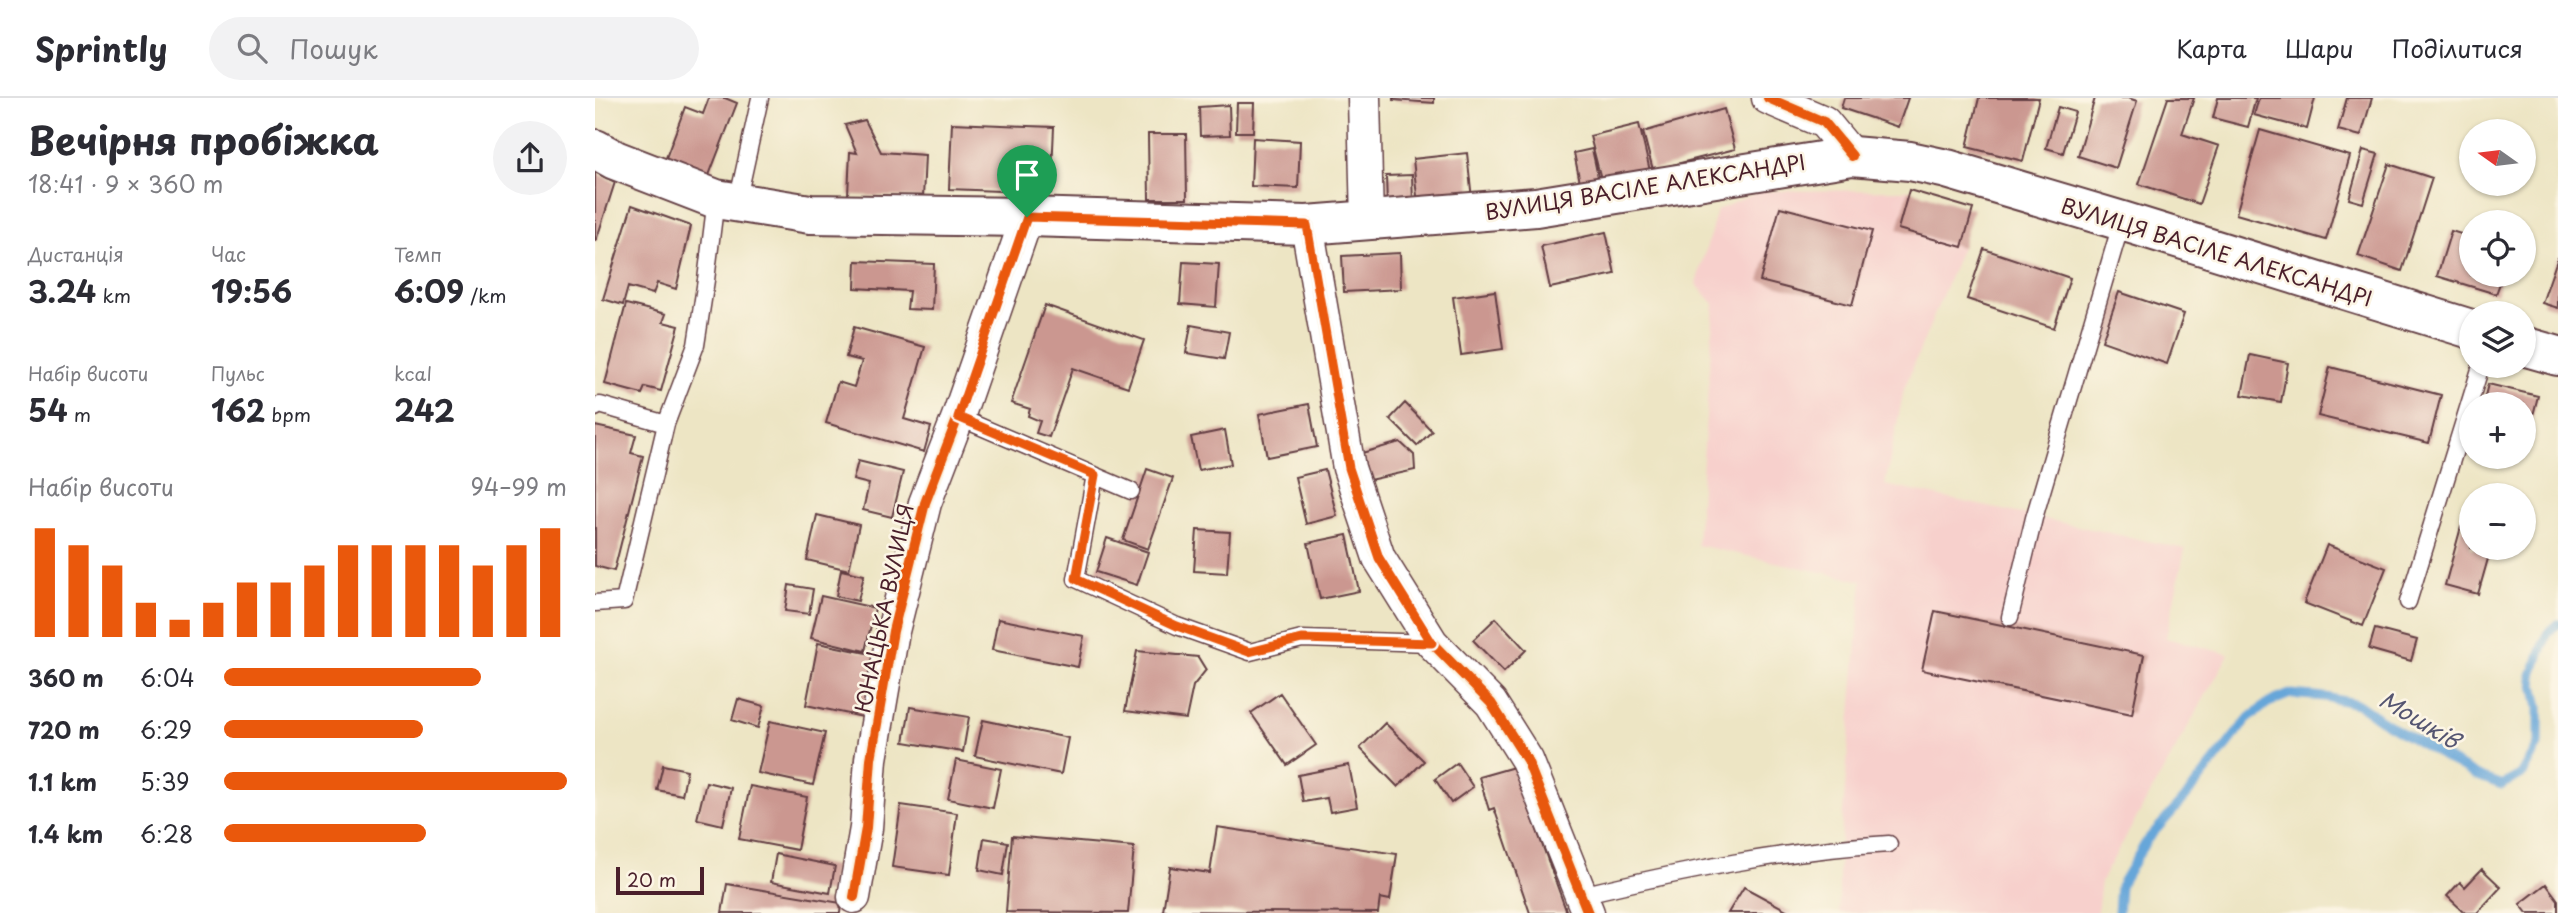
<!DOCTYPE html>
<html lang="uk">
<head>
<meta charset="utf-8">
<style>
	:root { --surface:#fff; --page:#f2f2f3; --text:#2b2b33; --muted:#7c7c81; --line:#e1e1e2; --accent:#ea580c }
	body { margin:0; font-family:"Playpen Sans",sans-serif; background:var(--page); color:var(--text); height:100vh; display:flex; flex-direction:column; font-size:26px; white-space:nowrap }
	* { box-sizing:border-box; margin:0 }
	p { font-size:23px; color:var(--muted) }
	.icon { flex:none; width:38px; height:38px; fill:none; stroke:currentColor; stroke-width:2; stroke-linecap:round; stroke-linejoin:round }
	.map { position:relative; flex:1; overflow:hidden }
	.panel { display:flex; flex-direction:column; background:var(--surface); width:595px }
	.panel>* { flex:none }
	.needle { width:46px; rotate:284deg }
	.buttons { position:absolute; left:1864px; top:21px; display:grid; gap:14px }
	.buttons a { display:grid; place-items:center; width:77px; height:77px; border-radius:50%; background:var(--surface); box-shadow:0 2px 5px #0004; font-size:35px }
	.scale { position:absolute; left:21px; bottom:18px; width:88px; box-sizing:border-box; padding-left:7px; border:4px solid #4a1f2b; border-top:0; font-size:19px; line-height:24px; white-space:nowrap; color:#4a1f2b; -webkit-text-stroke:5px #fcf5e5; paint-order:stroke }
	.pin { position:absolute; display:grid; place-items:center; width:60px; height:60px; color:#fff; margin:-72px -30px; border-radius:50% 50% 50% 0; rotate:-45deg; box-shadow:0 0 7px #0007 }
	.pin .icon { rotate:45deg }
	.round { display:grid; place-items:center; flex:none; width:74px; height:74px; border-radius:37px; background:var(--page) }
	.headline { display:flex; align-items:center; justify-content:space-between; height:119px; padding:0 28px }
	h1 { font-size:38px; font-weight:700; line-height:52px }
	.stats { display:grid; grid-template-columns:repeat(3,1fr); gap:10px; height:119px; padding:7px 28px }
	.stats div { display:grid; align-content:center }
	.stats b { font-size:30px; font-weight:700 }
	.stats small { font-size:19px; font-weight:400 }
	.stats p { font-size:19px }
	.chart { height:196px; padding:14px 28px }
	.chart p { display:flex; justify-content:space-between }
	.chart svg { width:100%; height:126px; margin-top:7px; stroke:var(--accent); stroke-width:6 }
	ul { padding:0 28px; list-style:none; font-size:23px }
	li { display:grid; grid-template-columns:112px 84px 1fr; align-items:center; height:52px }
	li i { height:18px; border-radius:9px; background:var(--accent) }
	header { display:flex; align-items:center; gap:42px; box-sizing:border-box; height:98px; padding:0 35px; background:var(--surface); border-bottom:2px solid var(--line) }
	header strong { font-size:33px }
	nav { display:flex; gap:38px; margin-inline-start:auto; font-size:24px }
	.search { width:490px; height:63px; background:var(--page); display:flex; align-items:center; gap:18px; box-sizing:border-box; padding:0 24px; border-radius:38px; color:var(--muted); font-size:26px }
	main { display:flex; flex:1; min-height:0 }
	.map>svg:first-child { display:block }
</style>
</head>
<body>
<header>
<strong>Sprintly</strong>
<div class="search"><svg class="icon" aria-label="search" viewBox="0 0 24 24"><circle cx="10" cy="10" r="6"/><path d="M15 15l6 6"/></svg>Пошук</div>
<nav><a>Карта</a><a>Шари</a><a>Поділитися</a></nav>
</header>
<main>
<section class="panel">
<div class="headline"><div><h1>Вечірня пробіжка</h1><p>18:41 · 9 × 360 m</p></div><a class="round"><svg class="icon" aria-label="share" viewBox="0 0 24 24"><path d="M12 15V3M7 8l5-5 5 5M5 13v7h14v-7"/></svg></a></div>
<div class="stats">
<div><p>Дистанція</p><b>3.24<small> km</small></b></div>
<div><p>Час</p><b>19:56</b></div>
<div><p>Темп</p><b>6:09<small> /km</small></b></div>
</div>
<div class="stats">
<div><p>Набір висоти</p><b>54<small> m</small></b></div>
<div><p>Пульс</p><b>162<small> bpm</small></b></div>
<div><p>kcal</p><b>242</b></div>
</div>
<div class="chart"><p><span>Набір висоти</span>94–99 m</p>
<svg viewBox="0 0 160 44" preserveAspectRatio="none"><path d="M5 44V6M15 44V12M25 44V19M35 44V32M45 44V38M55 44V32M65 44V25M75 44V25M85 44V19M95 44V12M105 44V12M115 44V12M125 44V12M135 44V19M145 44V12M155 44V6"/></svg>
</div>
<ul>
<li><b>360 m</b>6:04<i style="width:75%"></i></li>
<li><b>720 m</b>6:29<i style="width:58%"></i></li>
<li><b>1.1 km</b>5:39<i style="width:100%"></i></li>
<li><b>1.4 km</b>6:28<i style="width:59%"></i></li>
</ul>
</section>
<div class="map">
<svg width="1963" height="815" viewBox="0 0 1963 815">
	<rect width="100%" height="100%" fill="#fcf5e5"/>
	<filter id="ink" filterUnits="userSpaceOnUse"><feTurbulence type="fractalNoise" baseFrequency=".0143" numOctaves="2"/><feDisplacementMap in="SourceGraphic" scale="14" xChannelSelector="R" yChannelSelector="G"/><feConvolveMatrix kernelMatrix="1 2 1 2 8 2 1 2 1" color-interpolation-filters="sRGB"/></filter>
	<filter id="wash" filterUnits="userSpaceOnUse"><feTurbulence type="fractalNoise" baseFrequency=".00686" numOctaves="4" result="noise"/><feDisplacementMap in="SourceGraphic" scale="28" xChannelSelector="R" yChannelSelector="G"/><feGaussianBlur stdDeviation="1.57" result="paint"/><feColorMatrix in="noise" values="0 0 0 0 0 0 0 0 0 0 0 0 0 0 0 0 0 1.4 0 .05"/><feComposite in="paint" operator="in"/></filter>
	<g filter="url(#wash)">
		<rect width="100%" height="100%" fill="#ede5c4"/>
		<path fill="#f7d0cc" d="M 1314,92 L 1378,111 L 1367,149 L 1309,291 L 1290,387 L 1590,451 L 1571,540 L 1634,556 L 1506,783 L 1502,815 L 1244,815 L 1244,763 L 1267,483 L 1102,447 L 1119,206 L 1101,186 L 1122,112 L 1166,93 Z"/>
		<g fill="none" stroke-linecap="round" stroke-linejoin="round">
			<path stroke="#66a6d9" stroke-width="9" d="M 1523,815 L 1525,788 L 1552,742 L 1591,699 L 1652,622 L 1673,605 L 1695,596 L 1730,599 L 1763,606 L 1792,626 L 1880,677 L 1907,687 L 1927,676 L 1944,645 L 1944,609 L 1937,577 L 1953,535 L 1963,526"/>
		</g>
		<g id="blocks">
			<path fill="#cb9790" d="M 114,0 L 130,0 L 142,5 L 111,85 L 68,68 L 90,9 L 108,16 Z
				M 798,0 L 839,0 L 839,5 L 798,2 Z
				M 1249,0 L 1313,0 L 1303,29 L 1246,10 Z
				M 1384,0 L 1444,0 L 1428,63 L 1372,49 Z
				M 1500,0 L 1533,0 L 1542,3 L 1521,70 L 1483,58 Z
				M 1573,0 L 1599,0 L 1587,36 L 1624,48 L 1604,106 L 1544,86 Z
				M 1623,0 L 1661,0 L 1653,29 L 1618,20 Z
				M 1664,0 L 1720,0 L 1712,31 L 1659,17 Z
				M 1752,0 L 1777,0 L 1766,38 L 1743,32 Z
				M 642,5 L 659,5 L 658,34 L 641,34 Z
				M 634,7 L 635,37 L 605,38 L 604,9 Z
				M 1463,9 L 1480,14 L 1468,55 L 1451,50 Z
				M 1129,11 L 1140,51 L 1058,72 L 1048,34 Z
				M 270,22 L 286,54 L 330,57 L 328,100 L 253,97 L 255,54 L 262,55 L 250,27 Z
				M 357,25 L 459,29 L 456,95 L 354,91 Z
				M 1044,26 L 1055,73 L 1007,85 L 995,38 Z
				M 1665,32 L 1755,58 L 1731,142 L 1641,116 Z
				M 553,36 L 591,36 L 592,101 L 554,101 Z
				M 658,40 L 705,43 L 703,90 L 656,88 Z
				M 997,51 L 1004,84 L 986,89 L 979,55 Z
				M 1768,52 L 1783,56 L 1768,105 L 1754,101 Z
				M 872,55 L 877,101 L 823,107 L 818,61 Z
				M 1794,66 L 1837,80 L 1807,173 L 1763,158 Z
				M 0,74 L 20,84 L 1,143 L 0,143 Z
				M 817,77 L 818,105 L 792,106 L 791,78 Z
				M 1314,92 L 1378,111 L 1367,149 L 1303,131 Z
				M 37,107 L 96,128 L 81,191 L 62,185 L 58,196 L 33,189 L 28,207 L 8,201 Z
				M 1185,109 L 1277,133 L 1257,207 L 1165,183 Z
				M 1856,133 L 1876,139 L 1876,177 L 1908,177 L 1901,196 L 1842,178 Z
				M 1011,134 L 1020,176 L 955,190 L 946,148 Z
				M 1389,151 L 1475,180 L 1459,230 L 1372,201 Z
				M 805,155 L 806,191 L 749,194 L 747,158 Z
				M 1963,159 L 1963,210 L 1947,205 Z
				M 261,163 L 339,166 L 337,212 L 312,211 L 314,193 L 260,190 Z
				M 588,164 L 624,166 L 621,209 L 585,206 Z
				M 900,193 L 908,251 L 866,257 L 858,199 Z
				M 1524,194 L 1589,216 L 1572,266 L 1507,243 Z
				M 31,206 L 71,216 L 68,224 L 84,228 L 66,293 L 50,289 L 47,296 L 10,286 Z
				M 450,207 L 549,242 L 533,289 L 478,270 L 454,339 L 441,335 L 445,323 L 433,318 L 435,311 L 416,305 Z
				M 596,227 L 634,234 L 629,261 L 591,255 Z
				M 259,229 L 330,249 L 309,321 L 336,329 L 329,354 L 231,325 L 243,284 L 259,289 L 267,263 L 251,259 Z
				M 1655,257 L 1693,265 L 1686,304 L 1647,297 Z
				M 1735,269 L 1846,297 L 1834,345 L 1723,318 Z
				M 1893,286 L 1943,298 L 1935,329 L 1928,328 L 1928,306 L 1888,306 Z
				M 810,305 L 837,333 L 822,348 L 795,321 Z
				M 714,306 L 722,349 L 672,359 L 664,316 Z
				M 0,328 L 41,337 L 36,355 L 48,358 L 19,473 L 0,468 Z
				M 630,332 L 636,366 L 603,372 L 596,339 Z
				M 805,344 L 819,357 L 820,372 L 774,382 L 767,355 Z
				M 263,363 L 308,374 L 297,419 L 268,412 L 274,386 L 258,382 Z
				M 552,371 L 578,380 L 553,451 L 528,442 Z
				M 730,372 L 742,418 L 711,426 L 700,379 Z
				M 222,417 L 264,427 L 254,472 L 212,462 Z
				M 1866,429 L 1876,432 L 1876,450 L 1896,450 L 1883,496 L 1850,487 Z
				M 602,432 L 635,434 L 632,475 L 599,473 Z
				M 752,437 L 764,493 L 725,501 L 713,445 Z
				M 512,440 L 553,454 L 542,487 L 501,474 Z
				M 1732,447 L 1791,470 L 1768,528 L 1709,505 Z
				M 246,472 L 269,477 L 263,503 L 241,498 Z
				M 194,487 L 218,491 L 214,516 L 190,513 Z
				M 226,498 L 280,510 L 270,553 L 216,540 Z
				M 1340,513 L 1549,557 L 1537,616 L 1327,572 Z
				M 901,520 L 931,552 L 909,574 L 878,542 Z
				M 403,521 L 489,538 L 483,569 L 397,552 Z
				M 1780,531 L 1822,542 L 1816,563 L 1774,551 Z
				M 223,545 L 281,557 L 268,619 L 211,607 Z
				M 542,553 L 603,559 L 611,572 L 598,588 L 591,621 L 530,613 Z
				M 685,595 L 721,647 L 692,667 L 656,615 Z
				M 143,601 L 169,608 L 163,630 L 137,622 Z
				M 315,609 L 374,619 L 368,654 L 309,644 Z
				M 388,622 L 473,640 L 466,676 L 380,658 Z
				M 175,623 L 230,635 L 218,687 L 163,675 Z
				M 790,625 L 829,663 L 803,689 L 765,650 Z
				M 361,662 L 406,671 L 398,710 L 353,701 Z
				M 862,665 L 878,689 L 856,705 L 840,681 Z
				M 68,667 L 92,672 L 87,697 L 62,692 Z
				M 754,667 L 762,709 L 735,714 L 732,700 L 708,704 L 703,677 Z
				M 919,669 L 972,815 L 935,815 L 899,710 L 894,712 L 884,679 Z
				M 111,684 L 136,690 L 128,727 L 102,721 Z
				M 155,688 L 212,699 L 202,752 L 144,741 Z
				M 306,707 L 362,715 L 354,777 L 297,769 Z
				M 622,729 L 802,756 L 795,802 L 785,800 L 783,815 L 568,813 L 575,769 L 615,775 Z
				M 417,738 L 539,749 L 533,815 L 411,814 Z
				M 389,740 L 413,744 L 408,777 L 384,772 Z
				M 181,756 L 240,768 L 235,795 L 176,784 Z
				M 1887,771 L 1906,789 L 1882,815 L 1870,815 L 1852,798 L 1865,784 L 1870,789 Z
				M 132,786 L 246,805 L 245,815 L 127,815 Z
				M 1951,786 L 1963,802 L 1963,815 L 1932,815 L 1925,806 Z
				M 1149,789 L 1197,815 L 1133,815 Z"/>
		</g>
	</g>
	<g filter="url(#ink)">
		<use href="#blocks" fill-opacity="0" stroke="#623d42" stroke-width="2"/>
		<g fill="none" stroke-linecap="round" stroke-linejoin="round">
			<g stroke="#623d42" stroke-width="19">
				<path id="lane" d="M 142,105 L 165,0
					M 0,310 L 5,307 L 71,326 L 101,247 L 111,182 L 121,101
					M 363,319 L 536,393
					M 500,377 L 481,481 L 582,528 L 655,554 L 707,541 L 837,545
					M 1813,504 L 1886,268
					M 0,505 L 29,503 L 71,326
					M 1415,519 L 1439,420 L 1527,123
					M 986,797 C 1087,773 1191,752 1294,746"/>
			</g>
			<g stroke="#623d42" stroke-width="35">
				<path id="street" d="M 769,0 L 772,124
					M 1173,0 L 1229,24 L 1257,58
					M 712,127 L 754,370 L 784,460 L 837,545 L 896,605 L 932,662 L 993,815
					M 259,799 L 271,730 L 276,661 L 298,533 L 330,405 L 363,319 L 432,119"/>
			</g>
			<g stroke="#623d42" stroke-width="42">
				<path id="secondary" d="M 0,51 L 20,62 L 121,101 L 215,116 L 432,119 L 712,127 L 941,109 L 1257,58 L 1315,63 L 1352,71 L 1527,123 L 1876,231
					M 1928,248 L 1963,258"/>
			</g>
			<use href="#lane" stroke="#fff" stroke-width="16"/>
			<use href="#street" stroke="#fff" stroke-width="32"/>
			<use href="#secondary" stroke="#fff" stroke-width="38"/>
			<g stroke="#fcf5e5" stroke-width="15">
				<path id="cycleway" d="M 1173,0 L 1229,24 L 1257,58
					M 712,127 L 754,370 L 784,460 L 837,545 L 896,605 L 932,662 L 993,815
					M 259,799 L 271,730 L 276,661 L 298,533 L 330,405 L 363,319 L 432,119"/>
			</g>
			<use href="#cycleway" stroke="#e8590c" stroke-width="10"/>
		</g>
	</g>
	<g fill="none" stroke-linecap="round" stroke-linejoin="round" filter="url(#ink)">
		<g stroke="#fff" stroke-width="14">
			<path id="route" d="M 432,119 L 712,127 L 754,370 L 784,460 L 837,545 L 707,541 L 654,554 L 582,528 L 481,481 L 500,377 L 363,319 Z"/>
		</g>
		<use href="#route" stroke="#ea580c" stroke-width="9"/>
	</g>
	<g text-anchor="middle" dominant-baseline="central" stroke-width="5" stroke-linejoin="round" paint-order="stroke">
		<g font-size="21" fill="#4a1f2b" stroke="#fcf5e5">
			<text transform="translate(1050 88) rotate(-9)">ВУЛИЦЯ ВАСІЛЕ АЛЕКСАНДРІ</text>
			<text transform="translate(1622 153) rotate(17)">ВУЛИЦЯ ВАСІЛЕ АЛЕКСАНДРІ</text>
			<text transform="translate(288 510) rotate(-78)">ЮНАЦЬКА ВУЛИЦЯ</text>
		</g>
		<g font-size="23" font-style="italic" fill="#555571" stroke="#fcf5e5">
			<text transform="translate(1825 621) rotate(31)">Мошків</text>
		</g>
	</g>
</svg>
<div class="buttons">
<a><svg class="needle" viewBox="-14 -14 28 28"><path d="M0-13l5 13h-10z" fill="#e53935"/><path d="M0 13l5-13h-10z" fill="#7c7c81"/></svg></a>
<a><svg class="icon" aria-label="locate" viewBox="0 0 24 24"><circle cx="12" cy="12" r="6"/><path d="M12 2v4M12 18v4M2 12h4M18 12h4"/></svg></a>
<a><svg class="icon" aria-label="layers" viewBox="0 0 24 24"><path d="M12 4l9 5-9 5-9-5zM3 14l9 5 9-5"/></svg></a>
<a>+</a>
<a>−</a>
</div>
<div class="scale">20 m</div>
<div class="pin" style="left:432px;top:119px;background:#1e9e55"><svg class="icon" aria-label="arrive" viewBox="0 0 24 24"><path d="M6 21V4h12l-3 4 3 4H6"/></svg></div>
</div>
</main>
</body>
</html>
